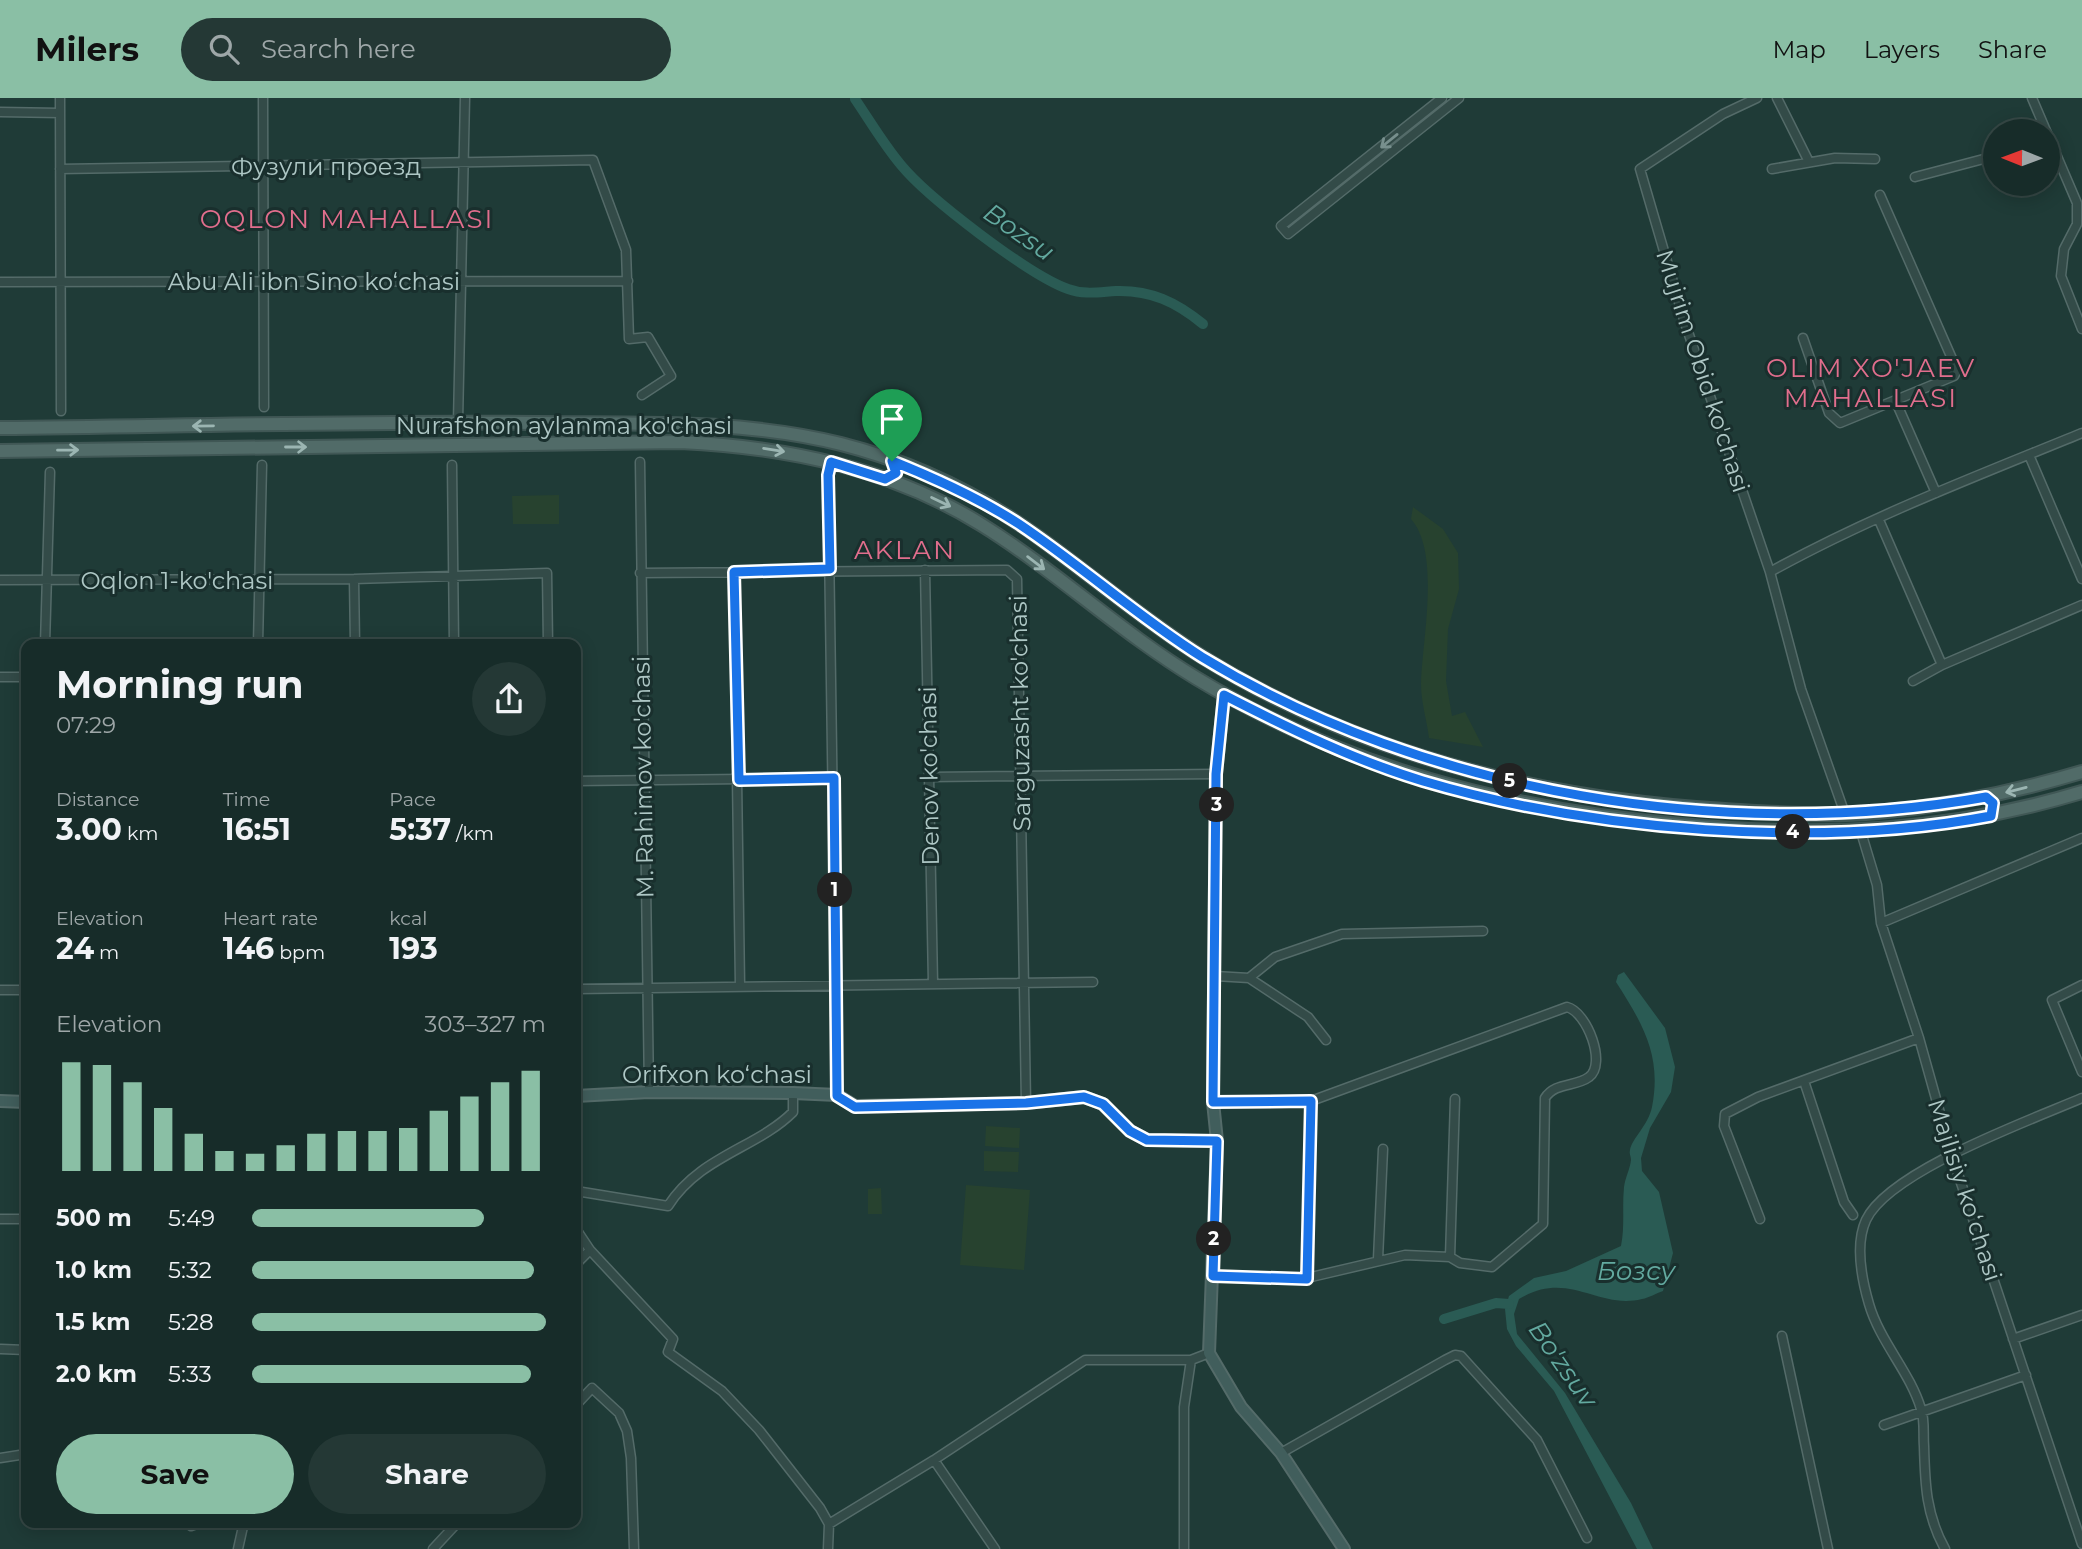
<!DOCTYPE html>
<html lang="en">
<head>
<meta charset="utf-8">
<style>
	:root { --surface:#172c29; --page:#243835; --text:#f1f3f6; --muted:#9ea7a8; --line:#364846; --accent:#8abfa5 }
	body { margin:0; font-family:Montserrat,sans-serif; background:var(--page); color:var(--text); height:100vh; display:flex; flex-direction:column; font-size:26px; white-space:nowrap }
	* { box-sizing:border-box; margin:0 }
	p { font-size:23px; color:var(--muted) }
	.icon { flex:none; width:38px; height:38px; fill:none; stroke:currentColor; stroke-width:2; stroke-linecap:round; stroke-linejoin:round }
	.map { position:relative; flex:1; overflow:hidden }
	.side { position:absolute; left:21px; top:541px; width:560px; height:889px; display:flex; flex-direction:column; background:var(--surface); border-radius:14px; box-shadow:0 4px 18px #0003,0 0 0 2px var(--line) }
	.side>* { flex:none }
	.needle { width:46px; rotate:271deg }
	.fabs { position:absolute; left:1983px; top:21px; display:grid; gap:14px }
	.fabs a { display:grid; place-items:center; width:77px; height:77px; border-radius:50%; background:var(--surface); box-shadow:0 4px 18px #0003,0 0 0 2px var(--line); font-size:35px }
	.pin { position:absolute; display:grid; place-items:center; width:60px; height:60px; color:#fff; margin:-72px -30px; border-radius:50% 50% 50% 0; rotate:-45deg; box-shadow:0 0 7px #0007 }
	.pin .icon { rotate:45deg }
	.km { position:absolute; width:35px; height:35px; margin:-18px; border-radius:50%; background:#222; color:#fff; font-size:19px; line-height:35px; text-align:center }
	.round { display:grid; place-items:center; flex:none; width:74px; height:74px; border-radius:37px; background:var(--page) }
	.summary { display:flex; align-items:center; justify-content:space-between; height:119px; padding:0 35px }
	h1 { font-size:38px; font-weight:700; line-height:52px }
	.stats { display:grid; grid-template-columns:repeat(3,1fr); gap:10px; height:119px; padding:7px 35px }
	.stats div { display:grid; align-content:center }
	.stats b { font-size:30px; font-weight:700 }
	.stats small { font-size:19px; font-weight:400 }
	.stats p { font-size:19px }
	.chart { height:196px; padding:14px 35px }
	.chart p { display:flex; justify-content:space-between }
	.chart svg { width:100%; height:126px; margin-top:7px; stroke:var(--accent); stroke-width:6 }
	.button { display:flex; gap:14px; margin-top:auto; padding:14px 35px }
	.button a { flex:1; height:80px; border-radius:42px; background:var(--accent); color:#111; font-size:28px; font-weight:700; line-height:80px; text-align:center }
	.button a+a { background:var(--page); color:var(--text) }
	ul { padding:0 35px; list-style:none; font-size:23px }
	li { display:grid; grid-template-columns:112px 84px 1fr; align-items:center; height:52px }
	li i { height:18px; border-radius:9px; background:var(--accent) }
	header { display:flex; align-items:center; gap:42px; box-sizing:border-box; height:98px; padding:0 35px; background:var(--accent); color:#111 }
	header strong { font-size:33px }
	nav { display:flex; gap:38px; margin-inline-start:auto; font-size:24px }
	.search { width:490px; height:63px; background:var(--page); display:flex; align-items:center; gap:18px; box-sizing:border-box; padding:0 24px; border-radius:38px; color:var(--muted); font-size:26px }
	.map>svg:first-child { display:block }
</style>
</head>
<body>
<header>
<strong>Milers</strong>
<div class="search"><svg class="icon" aria-label="search" viewBox="0 0 24 24"><circle cx="10" cy="10" r="6"/><path d="M15 15l6 6"/></svg>Search here</div>
<nav><a>Map</a><a>Layers</a><a>Share</a></nav>
</header>
<div class="map">
<svg width="2082" height="1451" viewBox="0 0 2082 1451">
	<rect width="100%" height="100%" fill="#1f3b37"/>
	<path fill="#27422f" d="M 559,397 L 559,426 L 513,426 L 512,398 Z
		M 1413,409 L 1443,431 L 1458,455 L 1459,491 L 1448,531 L 1446,583 L 1452,618 L 1465,614 L 1483,649 L 1429,640 C 1427,623 1421,604 1421,586 C 1422,543 1441,455 1411,421 Z
		M 986,1028 L 1020,1030 L 1019,1050 L 985,1048 Z
		M 984,1053 L 1019,1054 L 1018,1074 L 984,1073 Z
		M 966,1087 L 1030,1092 L 1024,1172 L 960,1167 Z
		M 881,1090 L 882,1116 L 868,1116 L 868,1091 Z"/>
	<path fill="#2a5b54" d="M 1624,874 L 1665,930 L 1675,969 L 1671,994 L 1650,1030 L 1641,1060 L 1642,1073 L 1659,1094 L 1673,1155 L 1663,1193 C 1656,1195 1649,1200 1642,1201 C 1597,1212 1569,1171 1519,1201 L 1514,1216 L 1517,1236 L 1565,1295 L 1631,1405 L 1653,1451 L 1637,1451 L 1554,1293 L 1516,1248 L 1507,1231 L 1505,1211 L 1509,1198 L 1534,1180 L 1566,1173 L 1621,1148 C 1625,1128 1622,1109 1624,1089 C 1625,1080 1630,1071 1631,1062 C 1631,1058 1629,1056 1630,1052 C 1632,1040 1648,1028 1652,1009 C 1662,958 1643,926 1616,884 L 1618,877 Z"/>
	<g fill="none" stroke-linecap="round" stroke-linejoin="round">
		<path stroke="#2a5b54" stroke-width="10" d="M 855,1 C 870,23 884,47 901,67 C 928,100 1029,177 1068,191 C 1084,197 1099,194 1116,193 C 1151,192 1176,204 1203,226
			M 1444,1221 L 1496,1205 L 1509,1206"/>
		<g stroke="#546b69" stroke-width="11">
			<path id="street" d="M 60,0 L 61,313
				M 263,0 L 264,309
				M 1442,0 L 1281,128 L 1288,136 L 1459,0
				M 1757,0 L 1723,16 L 1640,71 L 1685,225 L 1770,474 L 1801,591 L 1845,716
				M 1777,0 L 1809,64
				M 2032,0 L 2077,105 L 2077,126 L 2064,151 L 2061,178 L 2082,231
				M 0,14 L 60,15
				M 60,71 L 593,62 L 626,152 L 629,241 L 648,239 L 671,278 L 642,297
				M 1772,71 L 1835,60 L 1875,61
				M 1915,79 L 1995,58
				M 0,184 L 628,183
				M 1803,240 L 1829,315 L 1840,325 L 1954,278 L 1957,272 L 1880,97
				M 1896,304 L 1936,395
				M 458,324 L 465,0
				M 2029,357 L 2082,481
				M 640,364 L 649,994
				M 831,364 L 828,377 L 837,997
				M 452,367 L 454,546
				M 1879,422 L 1942,567
				M 925,472 L 933,885
				M 734,474 L 740,887
				M 1770,474 C 1869,419 1977,378 2082,335
				M 640,475 L 1007,472 L 1017,481 L 1026,1005
				M 354,481 L 355,546
				M 0,482 L 354,481 L 547,475 L 548,546
				M 45,546 L 50,374
				M 258,546 L 262,367
				M 0,579 L 26,579
				M 1913,583 L 1942,567 L 2082,507
				M 930,679 L 1216,676
				M 576,683 L 834,680
				M 1861,734 L 1877,787 L 1881,825 L 1919,940 L 1952,1058 L 2082,1446
				M 1881,825 L 2082,740
				M 1215,878 L 1249,880 L 1275,859 L 1342,836 L 1483,833
				M 1249,880 L 1308,919 L 1326,942
				M 2082,887 L 2052,902 L 2082,974
				M 576,891 L 1093,884
				M 0,892 L 26,892
				M 1804,983 L 1844,1104 L 1853,1117
				M 576,1093 L 668,1108 C 700,1058 757,1050 793,1014 L 793,995
				M 0,1121 L 26,1121
				M 1760,1121 L 1724,1028 L 1725,1016 L 1758,999 L 1919,940
				M 576,1131 L 590,1152 L 673,1241 L 668,1254 L 722,1293 L 759,1332 L 820,1410 L 829,1426 L 828,1451
				M 1450,1159 L 1455,1001
				M 1378,1161 L 1383,1051
				M 576,1166 L 590,1152
				M 1213,1178 L 1307,1180 L 1405,1157 L 1450,1159 L 1460,1165 L 1492,1169 L 1543,1126 L 1545,1000 C 1555,984 1576,989 1589,979 C 1607,966 1587,914 1567,909 L 1311,1003 L 1213,1004
				M 1307,1180 L 1311,1003
				M 1782,1238 L 1828,1451
				M 2013,1241 L 2082,1217
				M 1,1251 L 26,1252
				M 576,1307 L 592,1290 L 619,1315 L 627,1333 L 631,1360 L 634,1451
				M 1884,1327 L 2026,1277
				M 1281,1355 L 1445,1262 L 1455,1257 L 1461,1258 L 1537,1342 L 1587,1440
				M 0,1360 L 26,1356
				M 934,1362 L 995,1451
				M 829,1426 L 934,1362 L 1085,1262 L 1191,1262 L 1209,1255
				M 191,1428 L 202,1424
				M 238,1451 L 244,1424
				M 433,1451 L 458,1424
				M 1184,1451 L 1184,1309 L 1191,1262
				M 1945,1451 C 1926,1417 1925,1386 1924,1348 C 1923,1336 1925,1322 1921,1311 C 1910,1274 1880,1244 1869,1206 C 1862,1182 1855,1146 1866,1122 C 1889,1073 2031,1022 2082,1000"/>
		</g>
		<g stroke="#546b69" stroke-width="14">
			<path id="secondary" d="M 1224,597 L 1216,676 L 1213,1004 L 1217,1043 L 1209,1255 L 1241,1309 L 1281,1355 L 1344,1451
				M 576,998 L 649,994 L 793,995 L 837,997 L 855,1008 L 1026,1005 L 1084,999 L 1103,1006 L 1130,1033 L 1147,1042 L 1217,1043
				M 0,1003 L 26,1004"/>
		</g>
		<g stroke="#405755" stroke-width="16">
			<path id="primary" d="M 0,330 C 179,328 357,323 536,325 C 638,326 741,321 841,346 C 911,364 979,396 1038,439 C 1091,477 1141,520 1196,555 C 1356,656 1538,701 1725,712 C 1776,715 1827,719 1878,714 C 1947,708 2015,694 2082,674
				M 0,353 L 680,344 C 786,349 891,370 982,427 C 1056,473 1120,534 1196,580 C 1344,670 1508,712 1680,727 C 1821,740 1946,735 2082,694"/>
		</g>
		<use href="#street" stroke="#334b48" stroke-width="8"/>
		<use href="#secondary" stroke="#415e5c" stroke-width="10"/>
		<use href="#primary" stroke="#516b68" stroke-width="12"/>
	</g>
	<defs><path id="oneway-shaft" d="M-6 0H5M1.5-3L5.5 0L1.5 3" fill="none" stroke-width="1.6" stroke-linecap="round" stroke-linejoin="round" transform="scale(1.75)"/></defs>
	<use stroke="#778f8d" href="#oneway-shaft" transform="translate(1389 43) rotate(141)"/>
	<g stroke="#9bb5b2">
		<use href="#oneway-shaft" transform="translate(203 328) rotate(179)"/>
		<use href="#oneway-shaft" transform="translate(296 349)"/>
		<use href="#oneway-shaft" transform="translate(68 352) rotate(-1)"/>
		<use href="#oneway-shaft" transform="translate(774 352) rotate(9)"/>
		<use href="#oneway-shaft" transform="translate(941 404) rotate(26)"/>
		<use href="#oneway-shaft" transform="translate(1036 465) rotate(37)"/>
		<use href="#oneway-shaft" transform="translate(2016 692) rotate(166)"/>
	</g>
	<g fill="none" stroke-linecap="round" stroke-linejoin="round">
		<g stroke="#fff" stroke-width="14">
			<path id="route" d="M 892,363 C 937,381 979,400 1019,426 C 1082,468 1138,519 1202,559 C 1426,696 1728,745 1986,699 L 1993,705 L 1991,718 C 1817,751 1592,733 1423,683 C 1354,662 1288,630 1224,597 L 1216,676 L 1213,1004 L 1311,1003 L 1307,1181 L 1213,1178 L 1217,1043 L 1147,1042 L 1130,1033 L 1103,1006 L 1084,999 L 1026,1005 L 855,1009 L 837,998 L 834,680 L 739,682 L 734,474 L 830,471 L 828,377 L 831,364 L 885,381 L 896,375 Z"/>
		</g>
		<use href="#route" stroke="#1a73e8" stroke-width="9"/>
	</g>
	<g text-anchor="middle" dominant-baseline="central" stroke-width="6" stroke-linejoin="round" paint-order="stroke">
		<g font-size="24" fill="#aec7c5" stroke="#192f2d">
			<text x="326" y="68">Фузули проезд</text>
			<text x="314" y="183">Abu Ali ibn Sino koʻchasi</text>
			<text transform="translate(1703 273) rotate(72)">Mujrim Obid ko'chasi</text>
			<text x="564" y="327">Nurafshon aylanma ko'chasi</text>
			<text x="177" y="482">Oqlon 1-ko'chasi</text>
			<text transform="translate(1020 615) rotate(-91)">Sarguzasht ko'chasi</text>
			<text transform="translate(929 678) rotate(-91)">Denov ko'chasi</text>
			<text transform="translate(643 679) rotate(-91)">M. Rahimov ko'chasi</text>
			<text x="717" y="976">Orifxon koʻchasi</text>
			<text transform="translate(1965 1092) rotate(72)">Majlisiy koʻchasi</text>
		</g>
		<g font-size="26" letter-spacing="2" fill="#e16e8d" stroke="#192f2d">
			<text x="347" y="121">OQLON MAHALLASI</text>
			<text x="1871" y="270">OLIM XO'JAEV<tspan x="1871" dy="30">MAHALLASI</tspan></text>
			<text x="905" y="452">AKLAN</text>
		</g>
		<g font-size="26" font-style="italic" fill="#63aaa0" stroke="#192f2d">
			<text transform="translate(1019 134) rotate(35)">Bozsu</text>
			<text x="1636" y="1173">Бозсу</text>
			<text transform="translate(1563 1266) rotate(55)">Bo'zsuv</text>
		</g>
	</g>
</svg>
<div class="fabs">
<a><svg class="needle" viewBox="-14 -14 28 28"><path d="M0-13l5 13h-10z" fill="#e53935"/><path d="M0 13l5-13h-10z" fill="#9ea7a8"/></svg></a>
</div>
<div class="pin" style="left:892px;top:363px;background:#1e9e55"><svg class="icon" aria-label="arrive" viewBox="0 0 24 24"><path d="M6 21V4h12l-3 4 3 4H6"/></svg></div>
<b class="km" style="left:835px;top:792px">1</b>
<b class="km" style="left:1214px;top:1141px">2</b>
<b class="km" style="left:1217px;top:707px">3</b>
<b class="km" style="left:1793px;top:734px">4</b>
<b class="km" style="left:1510px;top:683px">5</b>
<section class="side">
<div class="summary"><div><h1>Morning run</h1><p>07:29</p></div><a class="round"><svg class="icon" aria-label="share" viewBox="0 0 24 24"><path d="M12 15V3M7 8l5-5 5 5M5 13v7h14v-7"/></svg></a></div>
<div class="stats">
<div><p>Distance</p><b>3.00<small> km</small></b></div>
<div><p>Time</p><b>16:51</b></div>
<div><p>Pace</p><b>5:37<small> /km</small></b></div>
</div>
<div class="stats">
<div><p>Elevation</p><b>24<small> m</small></b></div>
<div><p>Heart rate</p><b>146<small> bpm</small></b></div>
<div><p>kcal</p><b>193</b></div>
</div>
<div class="chart"><p><span>Elevation</span>303–327 m</p>
<svg viewBox="0 0 160 44" preserveAspectRatio="none"><path d="M5 44V6M15 44V7M25 44V13M35 44V22M45 44V31M55 44V37M65 44V38M75 44V35M85 44V31M95 44V30M105 44V30M115 44V29M125 44V23M135 44V18M145 44V13M155 44V9"/></svg>
</div>
<ul>
<li><b>500 m</b>5:49<i style="width:79%"></i></li>
<li><b>1.0 km</b>5:32<i style="width:96%"></i></li>
<li><b>1.5 km</b>5:28<i style="width:100%"></i></li>
<li><b>2.0 km</b>5:33<i style="width:95%"></i></li>
</ul>
<div class="button"><a>Save</a><a>Share</a></div>
</section>
</div>
</body>
</html>
